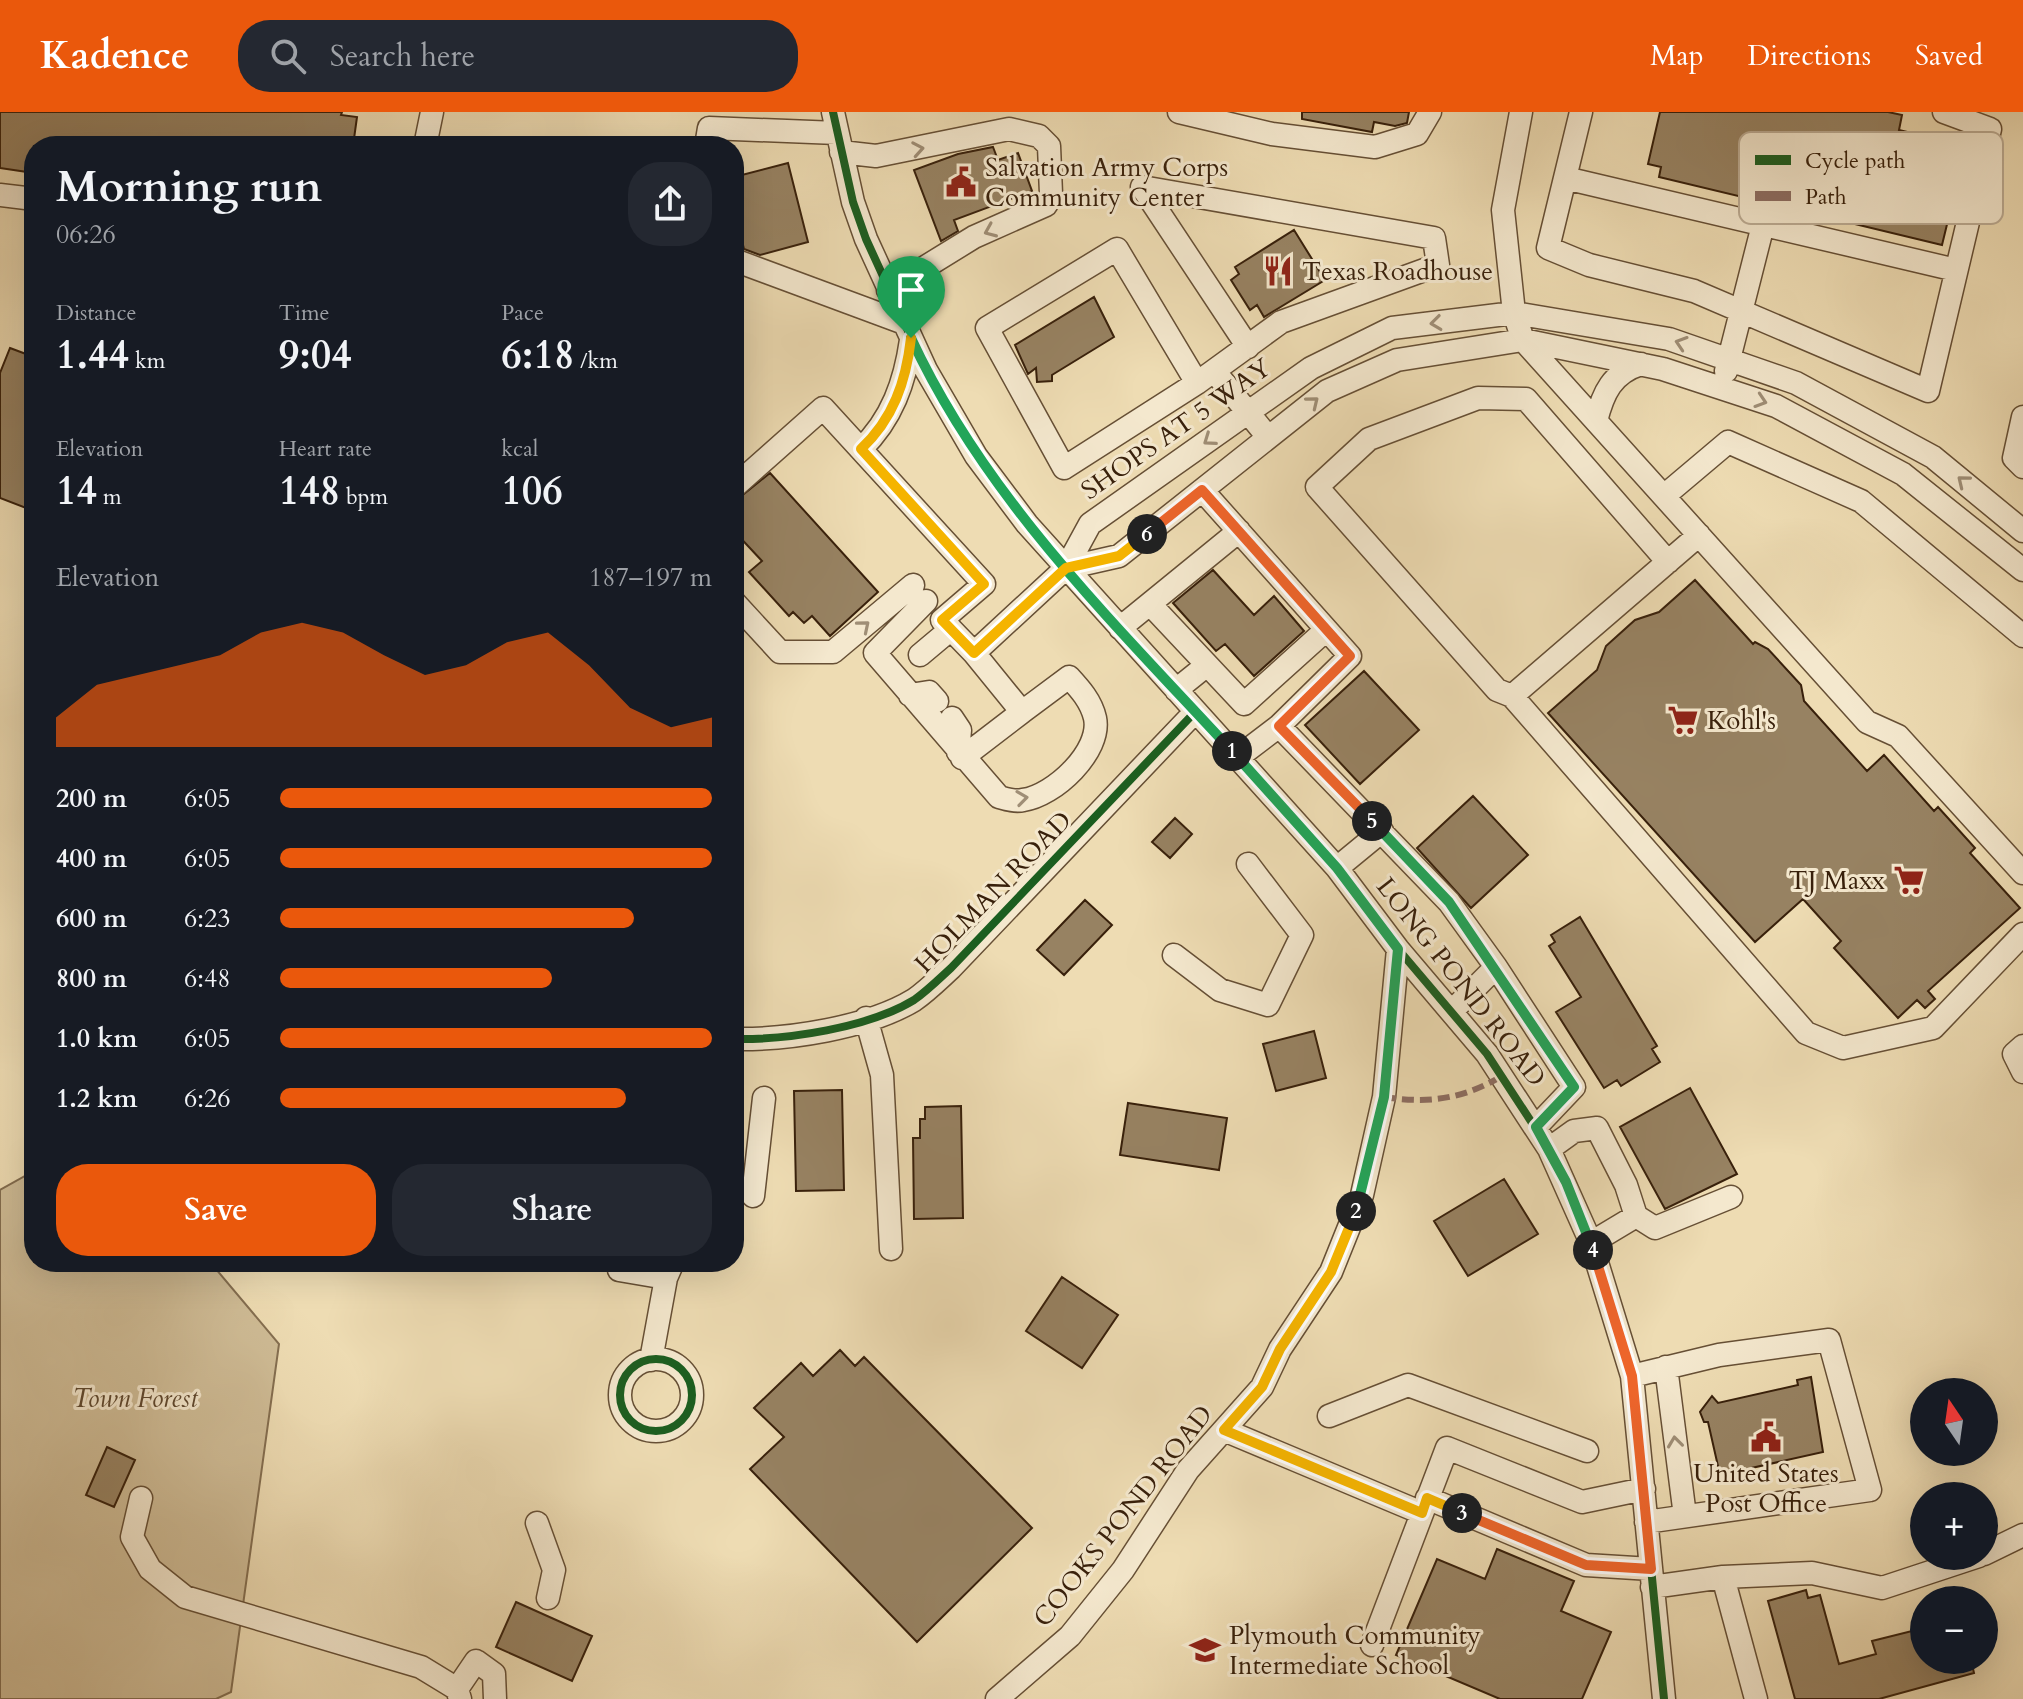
<!DOCTYPE html>
<html lang="en">
<head>
<meta charset="utf-8">
<style>
	:root { --surface:#171b24; --page:#242831; --text:#f1f3f6; --muted:#9ea1a6; --accent:#ea580c }
	body { margin:0; font-family:Cardo,serif; background:var(--page); color:var(--text); height:100vh; display:flex; flex-direction:column; font-size:30px; white-space:nowrap }
	* { box-sizing:border-box; margin:0 }
	p { font-size:26px; color:var(--muted) }
	.icon { flex:none; width:44px; height:44px; fill:none; stroke:currentColor; stroke-width:2; stroke-linecap:round; stroke-linejoin:round }
	.map { position:relative; flex:1; overflow:hidden }
	.drawer { position:absolute; left:24px; top:24px; width:720px; height:1136px; display:flex; flex-direction:column; background:var(--surface); border-radius:32px; box-shadow:0 8px 32px #0002 }
	.drawer>* { flex:none }
	.needle { width:52px; rotate:347deg }
	.tools { position:absolute; left:1910px; top:1266px; display:grid; gap:16px }
	.tools a { display:grid; place-items:center; width:88px; height:88px; border-radius:50%; background:var(--surface); box-shadow:0 8px 32px #0002; font-size:40px }
	.pin { position:absolute; display:grid; place-items:center; width:68px; height:68px; color:#fff; margin:-82px -34px; border-radius:50% 50% 50% 0; rotate:-45deg; box-shadow:0 0 8px #0007 }
	.pin .icon { rotate:45deg }
	.km { position:absolute; width:40px; height:40px; margin:-20px; border-radius:50%; background:#222; color:#fff; font-size:22px; line-height:40px; text-align:center }
	.round { display:grid; place-items:center; flex:none; width:84px; height:84px; border-radius:32px; background:var(--page) }
	.summary { display:flex; align-items:center; justify-content:space-between; height:136px; padding:0 32px }
	h1 { font-size:44px; font-weight:700; line-height:60px }
	.stats { display:grid; grid-template-columns:repeat(3,1fr); gap:12px; height:136px; padding:8px 32px }
	.stats div { display:grid; align-content:center }
	.stats b { font-size:40px; font-weight:700 }
	.stats small { font-size:22px; font-weight:400 }
	.stats p { font-size:22px }
	.chart { height:224px; padding:16px 32px }
	.chart p { display:flex; justify-content:space-between }
	.chart svg { width:100%; height:144px; margin-top:8px; fill:var(--accent); opacity:.7 }
	.primary-button { display:flex; gap:16px; margin-top:auto; padding:16px 32px }
	.primary-button a { flex:1; height:92px; border-radius:32px; background:var(--accent); color:#fff; font-size:32px; font-weight:700; line-height:92px; text-align:center }
	.primary-button a+a { background:var(--page); color:var(--text) }
	ul { padding:0 32px; list-style:none; font-size:26px }
	li { display:grid; grid-template-columns:128px 96px 1fr; align-items:center; height:60px }
	li i { height:20px; border-radius:10px; background:var(--accent) }
	header { display:flex; align-items:center; gap:48px; box-sizing:border-box; height:112px; padding:0 40px; background:var(--accent); color:#fff }
	header strong { font-size:38px }
	nav { display:flex; gap:44px; margin-inline-start:auto; font-size:28px }
	.search { width:560px; height:72px; background:var(--page); display:flex; align-items:center; gap:20px; box-sizing:border-box; padding:0 28px; border-radius:32px; color:var(--muted); font-size:30px }
	.map>svg:first-child { display:block }
</style>
</head>
<body>
<header>
<strong>Kadence</strong>
<div class="search"><svg class="icon" aria-label="search" viewBox="0 0 24 24"><circle cx="10" cy="10" r="6"/><path d="M15 15l6 6"/></svg>Search here</div>
<nav><a>Map</a><a>Directions</a><a>Saved</a></nav>
</header>
<div class="map">
<svg width="2023" height="1587" viewBox="0 0 2023 1587">
	<rect width="100%" height="100%" fill="#eedcb3"/>
	<filter id="stains"><feTurbulence type="fractalNoise" baseFrequency=".0025" numOctaves="4"/><feColorMatrix values="0 0 0 0 .2 0 0 0 0 .09 0 0 0 0 .02 0 0 0 .5 -.17"/></filter>
	<radialGradient id="worn" r=".72"><stop offset=".6" stop-color="#630" stop-opacity="0"/><stop offset="1" stop-color="#630" stop-opacity=".3"/></radialGradient>
	<path fill="#cfbc96" stroke="#846e50" stroke-width="2" d="M 34,1059 L 34,1150 L 210,1150 L 279,1232 L 231,1580 L 216,1587 L 0,1587 L 0,1078 Z"/>
	<path fill="#978262" stroke="#38200b" stroke-width="2" d="M 0,0 L 342,0 L 341,3 L 357,5 L 353,34 L 34,34 L 34,61 L 0,56 Z
		M 1302,0 L 1409,0 L 1407,11 L 1395,14 L 1374,10 L 1372,20 L 1302,7 Z
		M 1660,0 L 1888,0 L 1902,3 L 1899,18 L 1966,34 L 1942,133 L 1659,65 L 1661,55 L 1648,52 Z
		M 993,35 L 998,48 L 1018,41 L 1032,79 L 954,108 L 958,119 L 941,129 L 914,58 L 958,42 Z
		M 788,51 L 808,130 L 760,143 L 744,137 L 737,109 L 734,110 L 734,65 Z
		M 1294,118 L 1325,168 L 1264,205 L 1257,193 L 1250,198 L 1231,168 L 1239,162 L 1235,155 Z
		M 1094,185 L 1114,225 L 1052,263 L 1052,269 L 1037,270 L 1036,256 L 1028,262 L 1015,233 Z
		M 10,236 L 34,245 L 34,375 L 26,396 L 0,386 L 0,261 Z
		M 770,361 L 878,480 L 830,524 L 812,504 L 804,511 L 793,500 L 789,504 L 749,460 L 762,449 L 734,419 L 734,390 Z
		M 1213,458 L 1254,503 L 1274,484 L 1304,519 L 1254,564 L 1225,532 L 1216,539 L 1173,491 Z
		M 1695,468 L 1753,532 L 1755,530 L 1768,537 L 1801,573 L 1804,589 L 1867,659 L 1884,643 L 1934,699 L 1938,695 L 1975,736 L 1970,741 L 2020,796 L 1928,879 L 1935,887 L 1925,896 L 1917,888 L 1898,906 L 1834,836 L 1841,829 L 1803,787 L 1755,830 L 1548,601 L 1597,558 L 1606,534 L 1635,508 L 1659,500 Z
		M 1364,559 L 1419,618 L 1360,672 L 1305,613 Z
		M 1473,684 L 1528,743 L 1471,796 L 1417,736 Z
		M 1175,706 L 1192,722 L 1170,746 L 1152,730 Z
		M 1085,788 L 1112,813 L 1064,863 L 1037,838 Z
		M 1580,805 L 1657,934 L 1652,937 L 1660,950 L 1621,974 L 1617,968 L 1604,976 L 1556,900 L 1581,885 L 1549,834 L 1555,830 L 1551,823 Z
		M 1314,919 L 1326,966 L 1276,979 L 1263,932 Z
		M 1690,976 L 1737,1062 L 1665,1097 L 1620,1015 Z
		M 842,978 L 844,1078 L 796,1079 L 794,979 Z
		M 1128,991 L 1227,1006 L 1219,1058 L 1120,1043 Z
		M 961,994 L 963,1106 L 914,1107 L 913,1026 L 920,1026 L 920,1007 L 925,1007 L 925,995 Z
		M 1504,1067 L 1538,1122 L 1468,1164 L 1434,1109 Z
		M 1062,1165 L 1118,1203 L 1082,1256 L 1026,1219 Z
		M 840,1238 L 855,1254 L 864,1245 L 1032,1416 L 917,1530 L 750,1357 L 784,1325 L 754,1296 L 801,1251 L 813,1264 Z
		M 1811,1265 L 1823,1340 L 1720,1363 L 1708,1310 L 1704,1310 L 1700,1300 L 1712,1284 L 1718,1291 L 1798,1273 L 1797,1268 Z
		M 107,1335 L 135,1348 L 114,1395 L 86,1383 Z
		M 1497,1437 L 1574,1469 L 1561,1499 L 1611,1520 L 1582,1587 L 1500,1587 L 1396,1543 L 1437,1447 L 1485,1467 Z
		M 1806,1478 L 1808,1486 L 1820,1483 L 1839,1552 L 1876,1542 L 1872,1529 L 1924,1516 L 1924,1548 L 1971,1548 L 1974,1561 L 1879,1587 L 1795,1587 L 1768,1489 Z
		M 516,1490 L 592,1524 L 572,1569 L 496,1535 Z"/>
	<g fill="none" stroke-linecap="round" stroke-linejoin="round">
		<g stroke="#664f35" stroke-width="25">
			<path id="minor" d="M 833,0 L 853,90 L 866,127 L 926,258 L 976,344 L 1027,412 L 1337,756 L 1398,837 L 1487,942 L 1549,1037 L 1591,1131 L 1632,1264 L 1664,1587
				M 1179,0 L 1272,22 L 1375,35 L 1417,22 L 1430,0
				M 1521,0 L 1503,98 L 1514,201 L 1523,228 L 1867,610 L 1898,624 L 2023,761
				M 1581,0 L 1548,136 L 1589,153 L 1694,179 L 1928,279 L 1990,17 L 1944,0
				M 425,34 L 432,0
				M 706,34 L 709,16 L 837,21
				M 841,40 L 876,44 L 1009,17 L 1039,24 L 1049,34 L 1051,82 L 1046,93 L 974,125 L 888,178
				M 1565,66 L 1956,158
				M 0,83 L 34,87
				M 734,148 L 904,211
				M 1726,259 L 1763,113
				M 1215,260 L 1268,325
				M 1197,271 L 1117,137 L 987,216 L 1064,356 L 1197,271 L 1281,210 L 1438,153 L 1434,126 L 1142,75 L 1248,235
				M 2023,305 L 2014,346 L 2023,355
				M 1596,309 C 1603,281 1612,261 1641,252
				M 861,337 C 892,307 905,270 911,228
				M 734,375 L 823,296 L 984,472 L 942,508 L 974,541 L 1066,456 L 1090,412 L 1311,256 L 1392,216 L 1514,201 L 1669,227 L 1796,271 L 1933,345 L 2023,419
				M 1202,378 L 1350,544 L 1279,614 L 1237,646
				M 1664,384 L 1728,330 L 1861,389 L 2023,524
				M 1699,423 L 1512,584 L 1806,921 L 1843,936 L 1933,916 L 2023,822
				M 1066,456 L 1119,444 L 1327,279 L 1397,248 L 1523,228 L 1663,257 L 1776,294 L 1903,362 L 2023,458
				M 926,489 L 875,541 L 999,685 C 1006,687 1015,690 1023,688 C 1054,684 1102,639 1095,606 C 1091,589 1080,577 1069,565 L 1022,600 L 974,541
				M 734,490 L 780,540 L 833,540 L 913,473
				M 1150,492 L 1244,592 L 1326,518
				M 1120,516 L 1239,419
				M 920,543 L 951,517
				M 1176,578 L 1207,553
				M 910,583 L 929,580 L 937,589
				M 1512,584 L 1497,578 L 1317,375 L 1369,327 L 1478,286 L 1526,287 L 1668,450
				M 952,606 L 960,618 L 958,640
				M 1279,614 L 1449,790 L 1496,855 L 1453,898
				M 962,646 L 1022,600
				M 1337,756 L 1382,719
				M 1174,843 L 1220,878 L 1268,893 L 1302,823 L 1248,752
				M 1496,855 L 1574,975 L 1536,1015
				M 866,906 L 882,963 L 891,1137
				M 734,927 C 787,928 868,916 914,888 C 927,879 939,867 951,856 L 1195,600
				M 2023,934 L 2014,942 L 2023,960
				M 1549,1037 L 1574,1019 L 1597,1016 L 1626,1073 L 1636,1104 L 1591,1131
				M 753,1084 L 764,986
				M 1636,1104 L 1655,1116 L 1731,1085
				M 620,1150 L 619,1158 L 666,1166
				M620 1283a36 36 0 1 1 72 0a36 36 0 1 1-72 0Z
				M 651,1248 L 666,1166 L 673,1150
				M 1666,1255 L 1685,1404
				M 1632,1264 L 1719,1243 L 1829,1228 L 1870,1378 L 1646,1410
				M 1329,1304 L 1408,1273 L 1587,1339
				M 1224,1318 L 1422,1401
				M 141,1386 L 132,1425 L 150,1457 L 185,1485 L 421,1555 L 457,1577
				M 1427,1386 L 1586,1453 L 1651,1457
				M 537,1411 L 554,1458 L 548,1486
				M 1984,1442 L 2023,1423
				M 1723,1465 L 1756,1587
				M 1652,1475 L 1723,1465 L 1812,1461 L 1882,1476 L 1979,1444
				M 1372,1533 L 1447,1336 L 1582,1390 L 1644,1377
				M 460,1587 L 457,1577 L 476,1549 L 494,1562 L 495,1587
				M 997,1587 L 1070,1524 L 1123,1458 L 1188,1358 L 1262,1275 L 1280,1237 L 1331,1160 L 1362,1083 L 1384,985 L 1398,837"/>
		</g>
		<use href="#minor" stroke="#f4e8ce" stroke-width="22"/>
		<path stroke="#8d6e63" stroke-width="6" stroke-dasharray="12 6" stroke-linecap="butt" d="M 1384,985 C 1429,992 1463,987 1502,964"/>
		<g stroke="#f4e8ce" stroke-width="13">
			<path id="cycleway" d="M 833,0 L 853,90 L 866,127 L 926,258 L 976,344 L 1027,412 L 1337,756 L 1398,837 L 1487,942 L 1549,1037 L 1591,1131 L 1632,1264 L 1664,1587
				M 734,927 C 787,928 868,916 914,888 C 927,879 939,867 951,856 L 1195,600
				M620 1283a36 36 0 1 1 72 0a36 36 0 1 1-72 0Z"/>
		</g>
		<use href="#cycleway" stroke="#1b5e20" stroke-width="8"/>
	</g>
	<defs><path id="oneway-chevron" d="M-2-3.5L2.5 0L-2 3.5" fill="none" stroke-width="1.6" stroke-linecap="round" stroke-linejoin="round" transform="scale(2)"/></defs>
	<g stroke="#9f8e76">
		<use href="#oneway-chevron" transform="translate(918 37) rotate(-10)"/>
		<use href="#oneway-chevron" transform="translate(990 119) rotate(157)"/>
		<use href="#oneway-chevron" transform="translate(1436 211) rotate(173)"/>
		<use href="#oneway-chevron" transform="translate(1681 231) rotate(-162)"/>
		<use href="#oneway-chevron" transform="translate(1761 289) rotate(18)"/>
		<use href="#oneway-chevron" transform="translate(1313 290) rotate(-39)"/>
		<use href="#oneway-chevron" transform="translate(1209 328) rotate(145)"/>
		<use href="#oneway-chevron" transform="translate(1963 369) rotate(-141)"/>
		<use href="#oneway-chevron" transform="translate(864 514) rotate(-40)"/>
		<use href="#oneway-chevron" transform="translate(1022 686) rotate(-8)"/>
		<use href="#oneway-chevron" transform="translate(1675 1330) rotate(-97)"/>
	</g>
	<g fill="none" stroke-linecap="round" stroke-linejoin="round">
		<g stroke="#fff" stroke-width="16">
			<path id="split-1" d="M 911,226 C 985,386 1114,511 1232,639"/>
		</g>
		<g stroke="#fff" stroke-width="16">
			<path id="split-2" d="M 1232,639 L 1337,756 L 1398,837 L 1384,985 L 1356,1099"/>
		</g>
		<g stroke="#fff" stroke-width="16">
			<path id="split-3" d="M 1356,1099 L 1331,1160 L 1280,1237 L 1262,1275 L 1224,1318 L 1422,1401 L 1427,1386 L 1462,1401"/>
		</g>
		<g stroke="#fff" stroke-width="16">
			<path id="split-4" d="M 1462,1401 L 1586,1453 L 1651,1457 L 1632,1264 L 1593,1138"/>
		</g>
		<g stroke="#fff" stroke-width="16">
			<path id="split-5" d="M 1372,709 L 1449,790 L 1574,975 L 1536,1015 L 1566,1070 L 1593,1138"/>
		</g>
		<g stroke="#fff" stroke-width="16">
			<path id="split-6" d="M 1147,422 L 1202,378 L 1350,544 L 1279,614 L 1372,709"/>
		</g>
		<g stroke="#fff" stroke-width="16">
			<path id="split-7" d="M 911,226 C 906,270 893,307 861,337 L 984,472 L 942,508 L 974,541 L 1066,456 L 1119,444 L 1147,422"/>
		</g>
		<use href="#split-1" stroke="#22a559" stroke-width="10"/>
		<use href="#split-2" stroke="#22a559" stroke-width="10"/>
		<use href="#split-3" stroke="#f5b400" stroke-width="10"/>
		<use href="#split-4" stroke="#f0652b" stroke-width="10"/>
		<use href="#split-5" stroke="#22a559" stroke-width="10"/>
		<use href="#split-6" stroke="#f0652b" stroke-width="10"/>
		<use href="#split-7" stroke="#f5b400" stroke-width="10"/>
	</g>
	<defs>
		<g id="civic-bare" transform="scale(2.4)"><path d="M-.6-6.5H3V-4.5H.6V-3L4-1V1h2V6H-6V1h2V-1L-.6-3ZM-1.2 2.5V6h2.4V2.5Z" fill="#8f2418" stroke="#f4e8ce" stroke-width="2.5" paint-order="stroke"/></g>
		<g id="restaurant-bare" transform="scale(2.4)"><path d="M-5-6h1v4h1v-4h1v4h1v-4h1v5L-1.5 .5V6h-2V.5L-5-1ZM5-6V6H3V1.5H1.5Q1.5-4 5-6Z" fill="#8f2418" stroke="#f4e8ce" stroke-width="2.5" paint-order="stroke"/></g>
		<g id="supermarket-bare" transform="scale(2.4)"><path d="M-6-5.5h2.5l.6 2H6L4.5 2H-2.5L-4.4-4H-6ZM-1.5 3.2a1.3 1.3 0 1 0 .1 0ZM3 3.2a1.3 1.3 0 1 0 .1 0Z" fill="#8f2418" stroke="#f4e8ce" stroke-width="2.5" paint-order="stroke"/></g>
		<g id="school-bare" transform="scale(2.4)"><path d="M0-5L7-2L0 1L-7-2ZM-4 1L0 2.5L4 1V4Q0 6-4 4Z" fill="#8f2418" stroke="#f4e8ce" stroke-width="2.5" paint-order="stroke"/></g>
	</defs>
	<g fill-rule="evenodd">
		<use href="#civic-bare" x="961" y="70"/>
		<use href="#restaurant-bare" x="1278" y="159"/>
		<use href="#supermarket-bare" x="1683" y="608"/>
		<use href="#supermarket-bare" x="1909" y="768"/>
		<use href="#civic-bare" x="1766" y="1325"/>
		<use href="#school-bare" x="1205" y="1538"/>
	</g>
	<g text-anchor="middle" dominant-baseline="central" stroke-width="6" stroke-linejoin="round" paint-order="stroke">
		<g font-size="26" fill="#38200b" stroke="#f4e8ce" text-anchor="start">
			<text x="985" y="55">Salvation Army Corps<tspan x="985" dy="30">Community Center</tspan></text>
			<text x="1302" y="159">Texas Roadhouse</text>
			<text x="1707" y="608">Kohl's</text>
			<text x="1885" y="768" text-anchor="end">TJ Maxx</text>
			<text x="1766" y="1361" text-anchor="middle">United States<tspan x="1766" dy="30">Post Office</tspan></text>
			<text x="1229" y="1523">Plymouth Community<tspan x="1229" dy="30">Intermediate School</tspan></text>
		</g>
		<g font-size="26" fill="#38200b" stroke="#f4e8ce">
			<text transform="translate(1176 317) rotate(-35)">SHOPS AT 5 WAY</text>
			<text transform="translate(993 780) rotate(-46)">HOLMAN ROAD</text>
			<text transform="translate(1461 870) rotate(52)">LONG POND ROAD</text>
			<text transform="translate(1123 1404) rotate(-52)">COOKS POND ROAD</text>
		</g>
		<g font-size="26" font-style="italic" fill="#5e472e" stroke="#f4e8ce">
			<text x="135" y="1286">Town Forest</text>
		</g>
	</g>
	<rect x="1739" y="20" width="264" height="92" rx="12" fill="#f4e8ce" stroke="#bcac94" stroke-width="2"/>
	<rect x="1755" y="43" width="36" height="10" fill="#1b5e20"/>
	<rect x="1755" y="79" width="36" height="10" fill="#8d6e63"/>
	<g font-size="22" fill="#38200b">
		<text x="1805" y="56">Cycle path</text>
		<text x="1805" y="92">Path</text>
	</g>
	<rect width="100%" height="100%" filter="url(#stains)"/>
	<rect width="100%" height="100%" fill="url(#worn)"/>
</svg>
<div class="tools">
<a><svg class="needle" viewBox="-14 -14 28 28"><path d="M0-13l5 13h-10z" fill="#e53935"/><path d="M0 13l5-13h-10z" fill="#9ea1a6"/></svg></a>
<a>+</a>
<a>−</a>
</div>
<div class="pin" style="left:911px;top:226px;background:#1e9e55"><svg class="icon" aria-label="arrive" viewBox="0 0 24 24"><path d="M6 21V4h12l-3 4 3 4H6"/></svg></div>
<b class="km" style="left:1232px;top:639px">1</b>
<b class="km" style="left:1356px;top:1099px">2</b>
<b class="km" style="left:1462px;top:1401px">3</b>
<b class="km" style="left:1593px;top:1138px">4</b>
<b class="km" style="left:1372px;top:709px">5</b>
<b class="km" style="left:1147px;top:422px">6</b>
<section class="drawer">
<div class="summary"><div><h1>Morning run</h1><p>06:26</p></div><a class="round"><svg class="icon" aria-label="share" viewBox="0 0 24 24"><path d="M12 15V3M7 8l5-5 5 5M5 13v7h14v-7"/></svg></a></div>
<div class="stats">
<div><p>Distance</p><b>1.44<small> km</small></b></div>
<div><p>Time</p><b>9:04</b></div>
<div><p>Pace</p><b>6:18<small> /km</small></b></div>
</div>
<div class="stats">
<div><p>Elevation</p><b>14<small> m</small></b></div>
<div><p>Heart rate</p><b>148<small> bpm</small></b></div>
<div><p>kcal</p><b>106</b></div>
</div>
<div class="chart"><p><span>Elevation</span>187–197 m</p>
<svg viewBox="0 0 160 44" preserveAspectRatio="none"><path d="M0 44V35L10 25L20 22L30 19L40 16L50 9L60 6L70 9L80 16L90 22L100 19L110 12L120 9L130 19L140 32L150 38L160 35V44z"/></svg>
</div>
<ul>
<li><b>200 m</b>6:05<i style="width:100%"></i></li>
<li><b>400 m</b>6:05<i style="width:100%"></i></li>
<li><b>600 m</b>6:23<i style="width:82%"></i></li>
<li><b>800 m</b>6:48<i style="width:63%"></i></li>
<li><b>1.0 km</b>6:05<i style="width:100%"></i></li>
<li><b>1.2 km</b>6:26<i style="width:80%"></i></li>
</ul>
<div class="primary-button"><a>Save</a><a>Share</a></div>
</section>
</div>
</body>
</html>
